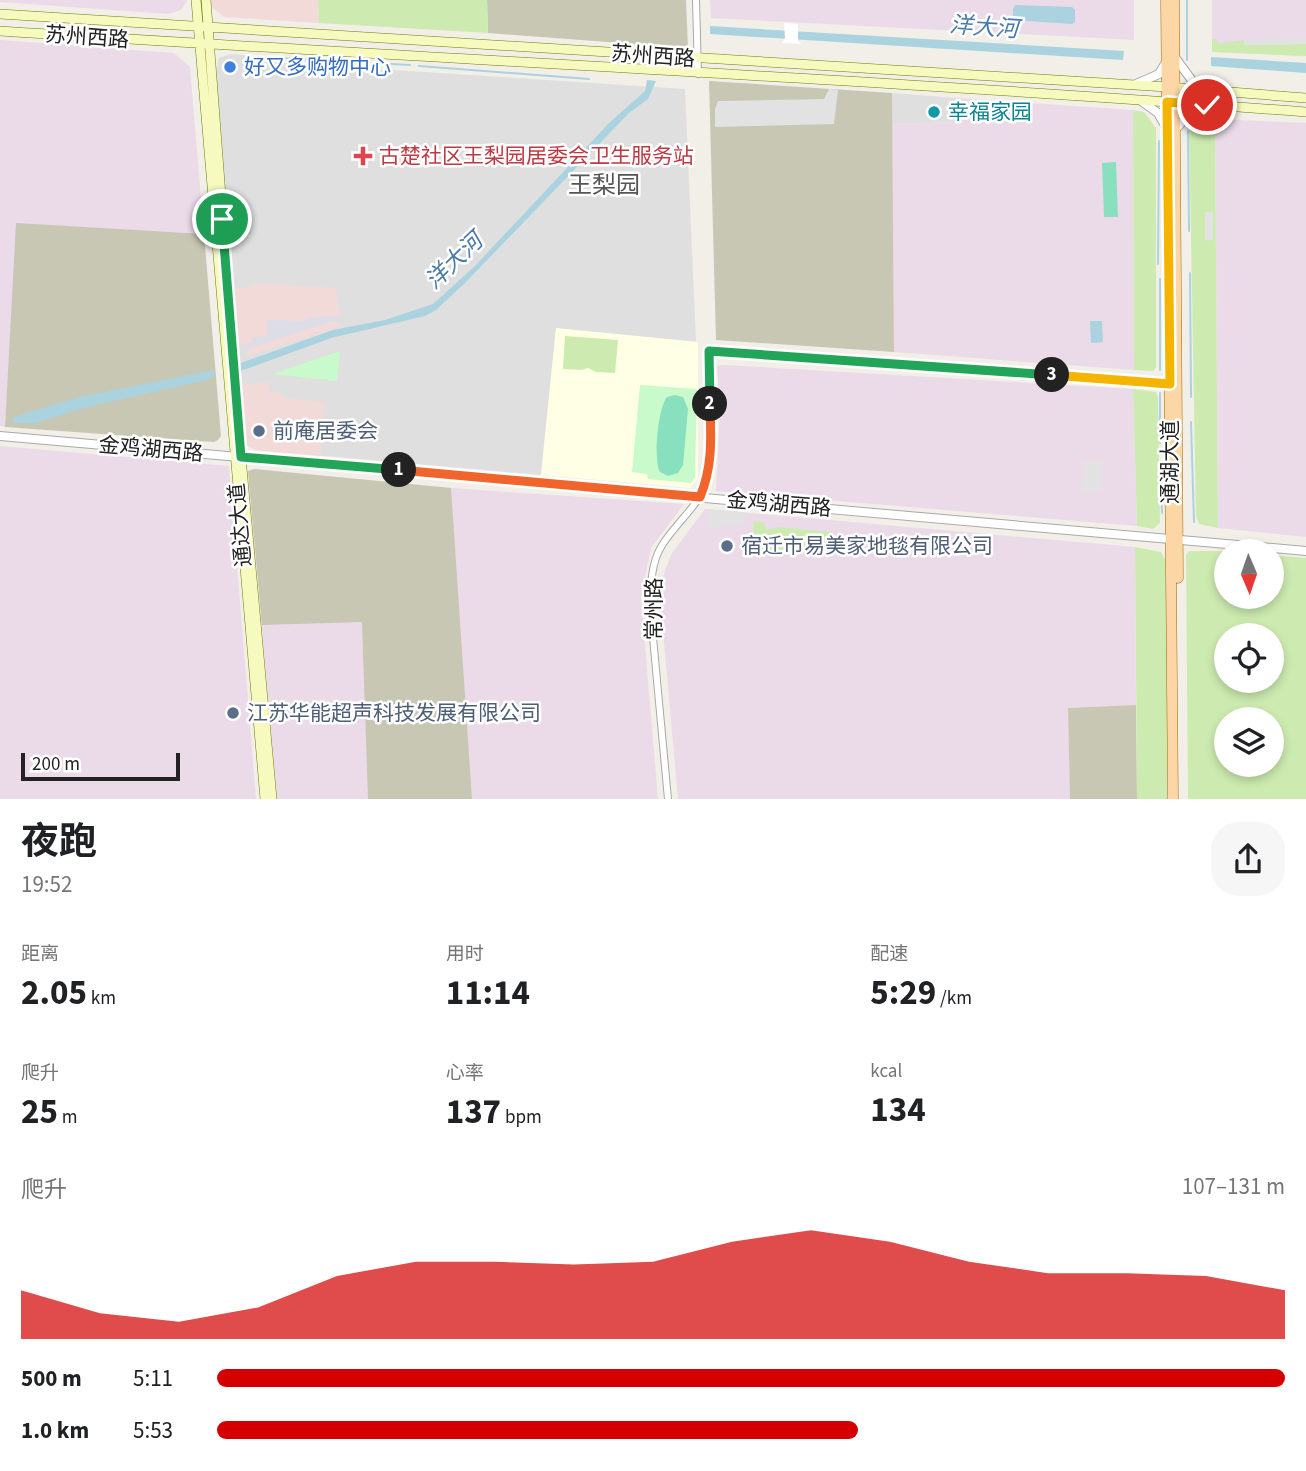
<!DOCTYPE html>
<html lang="zh">
<head>
<meta charset="utf-8">
<style>
	:root { --surface:#fff; --page:#f6f6f6; --text:#202124; --muted:#757577; --accent:#d40000 }
	body { margin:0; font-family:"Source Sans 3","Noto Sans SC",sans-serif; background:var(--page); color:var(--text); height:100vh; display:flex; flex-direction:column; font-size:26px; white-space:nowrap }
	* { box-sizing:border-box; margin:0 }
	p { font-size:23px; color:var(--muted) }
	.icon { flex:none; width:38px; height:38px; fill:none; stroke:currentColor; stroke-width:2; stroke-linecap:round; stroke-linejoin:round }
	.map { position:relative; height:799px; overflow:hidden }
	.side { display:flex; flex-direction:column; background:var(--surface); flex:1 }
	.side>* { flex:none }
	.needle { width:46px; rotate:178deg }
	.fabs { position:absolute; left:1214px; top:539px; display:grid; gap:14px }
	.fabs a { display:grid; place-items:center; width:70px; height:70px; border-radius:50%; background:var(--surface); box-shadow:0 4px 10px #0003; font-size:35px }
	.scale { position:absolute; left:21px; bottom:18px; width:159px; box-sizing:border-box; padding-left:7px; border:4px solid #222; border-top:0; font-size:19px; line-height:24px; white-space:nowrap; color:#222; -webkit-text-stroke:5px #fff; paint-order:stroke }
	.pin { position:absolute; display:grid; place-items:center; width:60px; height:60px; color:#fff; margin:-30px; border:4px solid #fff; border-radius:50%; box-shadow:0 2px 7px #0007 }
	.km { position:absolute; width:35px; height:35px; margin:-18px; border-radius:50%; background:#222; color:#fff; font-size:19px; line-height:35px; text-align:center }
	.round { display:grid; place-items:center; flex:none; width:74px; height:74px; border-radius:28px; background:var(--page) }
	.head { display:flex; align-items:center; justify-content:space-between; height:119px; padding:0 21px }
	h1 { font-size:38px; font-weight:700; line-height:52px }
	.figures { display:grid; grid-template-columns:repeat(3,1fr); gap:10px; height:119px; padding:7px 21px }
	.figures div { display:grid; align-content:center }
	.figures b { font-size:35px; font-weight:700 }
	.figures small { font-size:19px; font-weight:400 }
	.figures p { font-size:19px }
	.chart { height:196px; padding:14px 21px }
	.chart p { display:flex; justify-content:space-between }
	.chart svg { width:100%; height:126px; margin-top:7px; fill:var(--accent); opacity:.7 }
	ul { padding:0 21px; list-style:none; font-size:23px }
	li { display:grid; grid-template-columns:112px 84px 1fr; align-items:center; height:52px }
	li i { height:18px; border-radius:9px; background:var(--accent) }
	.map>svg:first-child { display:block }
</style>
</head>
<body>
<div class="map">
<svg width="1306" height="799" viewBox="0 0 1306 799">
	<rect width="100%" height="100%" fill="#f2efe9"/>
	<path fill="#e0dfdf" d="M 230,54 L 257,56 L 257,61 L 685,89 L 696,342 L 556,329 L 541,475 L 256,450 L 249,447 L 246,444 L 216,68 L 219,58 Z
		M 892,93 L 957,98 L 959,122 L 892,124 Z"/>
	<path fill="#f2dad9" d="M 209,0 L 318,0 L 319,23 L 224,17 L 213,8 Z
		M 254,283 L 336,288 L 340,319 L 338,322 L 341,326 L 248,356 L 247,344 L 238,343 L 234,289 L 247,288 Z
		M 269,382 L 269,391 L 283,393 L 283,398 L 325,402 L 321,456 L 256,450 L 246,444 L 241,385 Z"/>
	<path fill="#ebdbe8" d="M 0,0 L 187,0 L 187,1 L 181,10 L 168,14 L 0,2 Z
		M 710,0 L 1134,0 L 1134,40 L 711,18 Z
		M 1212,0 L 1306,0 L 1306,56 L 1212,52 Z
		M 0,40 L 174,53 L 190,67 L 204,234 L 17,224 L 5,427 L 0,426 Z
		M 957,98 L 1133,110 L 1134,370 L 894,352 L 892,124 L 958,122 Z
		M 1215,119 L 1306,123 L 1306,537 L 1218,528 Z
		M 724,365 L 1133,389 L 1137,526 L 716,491 L 720,408 L 717,366 Z
		M 0,446 L 229,466 L 256,799 L 0,799 Z
		M 254,469 L 451,488 L 684,504 L 651,548 L 641,597 L 658,799 L 277,799 L 248,471 Z
		M 705,509 L 1135,547 L 1136,705 L 1068,708 L 1070,799 L 678,799 L 660,598 L 663,576 L 672,553 Z"/>
	<path fill="#ffffe5" d="M 556,328 L 698,342 L 698,478 L 691,488 L 541,475 Z"/>
	<path fill="#c7c7b4" d="M 487,0 L 686,0 L 688,48 L 488,33 Z
		M 709,81 L 892,93 L 894,352 L 716,340 Z
		M 16,223 L 204,234 L 221,436 L 218,440 L 214,442 L 5,427 Z
		M 254,469 L 451,488 L 472,799 L 368,799 L 362,622 L 262,625 L 248,471 Z
		M 1136,705 L 1137,799 L 1070,799 L 1068,708 Z"/>
	<path fill="#cdebb0" fill-rule="evenodd" d="M 318,0 L 487,0 L 488,33 L 319,23 Z
		M 1212,39 L 1217,39 L 1218,43 L 1244,40 L 1245,45 L 1306,44 L 1306,56 L 1212,52 Z
		M 1133,110 L 1144,112 L 1156,128 L 1156,367 L 1153,371 L 1134,370 Z
		M 1202,117 L 1215,119 L 1218,528 L 1199,524 L 1196,516 L 1189,129 L 1194,120 Z
		M 565,336 L 618,340 L 615,373 L 596,372 L 588,368 L 581,370 L 563,369 Z
		M 1133,389 L 1156,392 L 1158,397 L 1160,523 L 1153,529 L 1137,526 Z
		M 753,522 L 764,522 L 766,530 L 780,527 L 829,532 L 832,550 L 784,554 L 780,550 L 755,552 Z
		M 1135,547 L 1161,552 L 1167,563 L 1167,799 L 1137,799 Z
		M 1189,551 L 1227,551 L 1227,597 L 1272,597 L 1272,555 L 1306,558 L 1306,799 L 1188,799 L 1186,555 ZM 1227,635 L 1272,635 L 1272,681 L 1227,681 ZM 1227,719 L 1272,719 L 1272,765 L 1227,765 Z"/>
	<path fill="#c8facc" d="M 340,351 L 337,381 L 273,374 Z
		M 640,385 L 697,389 L 695,477 L 691,483 L 648,479 L 647,474 L 632,472 Z"/>
	<path fill="#88e0be" d="M 1116,162 L 1118,217 L 1104,217 L 1102,163 Z
		M 675,395 L 683,397 L 688,409 L 683,465 L 678,473 L 668,476 L 660,472 C 653,460 658,408 667,397 Z"/>
	<path fill="#e2e2e2" d="M 1306,39 L 1306,44 L 1244,45 L 1244,40 Z
		M 829,89 L 838,90 L 834,124 L 715,127 L 715,109 L 718,101 L 824,99 Z
		M 1205,212 L 1213,212 L 1213,240 L 1205,240 Z
		M 1084,460 L 1102,461 L 1100,492 L 1082,491 Z
		M 707,509 L 744,512 L 745,524 L 708,528 Z"/>
	<path fill="#dddde8" d="M 339,316 L 340,322 L 333,321 L 247,349 L 247,343 L 252,343 L 252,337 L 267,336 L 267,320 L 304,321 L 308,317 Z"/>
	<path fill="#aad3df" d="M 1015,5 L 1072,7 L 1075,10 L 1075,22 L 1072,24 L 1013,20 L 1013,9 Z
		M 710,26 L 1124,51 L 1123,60 L 710,34 Z
		M 1211,57 L 1306,63 L 1306,73 L 1211,66 Z
		M 647,80 L 656,81 L 648,99 L 629,113 L 464,284 L 436,310 L 425,316 L 331,338 L 238,372 L 238,364 L 333,330 L 385,320 L 433,304 L 474,267 L 609,123 L 645,91 Z
		M 1090,321 L 1102,321 L 1103,342 L 1091,343 Z
		M 213,370 L 214,376 L 207,380 L 87,407 L 35,423 L 12,423 L 14,417 L 79,397 Z"/>
	<path fill="#fff" d="M 784,23 L 798,24 L 798,41 L 801,44 L 782,43 L 785,38 Z"/>
	<g fill="none" stroke-linecap="round" stroke-linejoin="round">
		<path stroke="#aad3df" stroke-width="2" d="M 1187,0 L 1187,60
			M 259,57 L 410,65
			M 419,66 L 589,79
			M 1188,131 L 1189,231
			M 1158,264 L 1159,141
			M 1190,273 L 1191,397
			M 1160,279 L 1160,370
			M 1191,422 L 1194,522
			M 1160,443 L 1160,393
			M 1161,473 L 1162,513"/>
		<g stroke="#a9a9a9" stroke-width="8">
			<path id="minor" d="M 696,0 L 698,74
				M 668,799 L 650,605 C 651,585 651,564 661,547 C 675,523 699,507 707,480 C 717,449 710,385 709,351 L 1170,384"/>
		</g>
		<g stroke="#a9a9a9" stroke-width="10">
			<path id="tertiary" d="M 1174,56 L 1193,82 L 1209,88
				M 1136,84 L 1159,74 L 1166,62
				M 1140,100 L 1158,113 L 1166,127
				M 1175,130 L 1190,113 L 1207,105
				M 0,436 L 1306,551"/>
		</g>
		<g stroke="#707d05" stroke-width="10">
			<path id="secondary" d="M 196,0 L 265,799
				M 206,0 L 241,457 L 272,799
				M 0,14 L 1167,87 L 1306,98
				M 0,31 C 435,59 871,79 1306,112"/>
		</g>
		<g stroke="#a06b00" stroke-width="11">
			<path id="primary" d="M 1166,0 L 1173,799
				M 1174,0 L 1178,578"/>
		</g>
		<use href="#minor" stroke="#fff" stroke-width="6"/>
		<use href="#tertiary" stroke="#fff" stroke-width="8"/>
		<use href="#secondary" stroke="#f7fabf" stroke-width="9"/>
		<use href="#primary" stroke="#fcd6a4" stroke-width="10"/>
	</g>
	<g fill="none" stroke-linecap="round" stroke-linejoin="round">
		<g stroke="#fff" stroke-width="14">
			<path id="split-1" d="M 222,219 L 241,457 L 399,470"/>
		</g>
		<g stroke="#fff" stroke-width="14">
			<path id="split-2" d="M 399,470 L 700,497 C 713,466 711,437 710,404"/>
		</g>
		<g stroke="#fff" stroke-width="14">
			<path id="split-3" d="M 710,404 L 709,351 L 1052,375"/>
		</g>
		<g stroke="#fff" stroke-width="14">
			<path id="split-4" d="M 1052,375 L 1170,384 L 1167,102 L 1207,105"/>
		</g>
		<use href="#split-1" stroke="#22a559" stroke-width="9"/>
		<use href="#split-2" stroke="#f0652b" stroke-width="9"/>
		<use href="#split-3" stroke="#22a559" stroke-width="9"/>
		<use href="#split-4" stroke="#f5b400" stroke-width="9"/>
	</g>
	<circle fill="#3f7fe0" stroke="#fff" stroke-width="2.5" cx="230" cy="67" r="7"/>
	<circle fill="#0f9aa8" stroke="#fff" stroke-width="2.5" cx="934" cy="112" r="7"/>
	<path fill="#e0444e" stroke="#fff" stroke-width="2.5" d="M359.5 145.5h7v7h7v7h-7v7h-7v-7h-7v-7h7z"/>
	<g fill="#5c6f8a" stroke="#fff" stroke-width="2.5">
		<circle cx="259" cy="431" r="7"/>
		<circle cx="727" cy="546" r="7"/>
		<circle cx="233" cy="713" r="7"/>
	</g>
	<g text-anchor="middle" dominant-baseline="central" stroke-width="5" stroke-linejoin="round" paint-order="stroke">
		<g font-size="21" fill="#222" stroke="#fff">
			<text transform="translate(87 37) rotate(4)">苏州西路</text>
			<text transform="translate(653 56) rotate(4)">苏州西路</text>
			<text transform="translate(151 449) rotate(5)">金鸡湖西路</text>
			<text transform="translate(1170 462) rotate(-90)">通湖大道</text>
			<text transform="translate(779 504) rotate(5)">金鸡湖西路</text>
			<text transform="translate(240 525) rotate(-95)">通达大道</text>
			<text transform="translate(654 609) rotate(-90)">常州路</text>
		</g>
		<g font-size="21" fill="#366cbe" stroke="#fff" text-anchor="start">
			<text x="244" y="67">好又多购物中心</text>
		</g>
		<g font-size="21" fill="#0d838f" stroke="#fff" text-anchor="start">
			<text x="948" y="112">幸福家园</text>
		</g>
		<g font-size="21" fill="#be3a42" stroke="#fff" text-anchor="start">
			<text x="379" y="156">古楚社区王梨园居委会卫生服务站</text>
		</g>
		<g font-size="21" fill="#4e5e75" stroke="#fff" text-anchor="start">
			<text x="273" y="431">前庵居委会</text>
			<text x="741" y="546">宿迁市易美家地毯有限公司</text>
			<text x="247" y="713">江苏华能超声科技发展有限公司</text>
		</g>
		<g font-size="23" font-style="italic" fill="#4a7aab" stroke="#fff">
			<text transform="translate(984 27) rotate(4)">洋大河</text>
			<text transform="translate(454 261) rotate(-44)">洋大河</text>
		</g>
		<g font-size="24" fill="#555" stroke="#fff">
			<text x="604" y="185">王梨园</text>
		</g>
	</g>
</svg>
<div class="fabs">
<a><svg class="needle" viewBox="-14 -14 28 28"><path d="M0-13l5 13h-10z" fill="#e53935"/><path d="M0 13l5-13h-10z" fill="#757577"/></svg></a>
<a><svg class="icon" aria-label="locate" viewBox="0 0 24 24"><circle cx="12" cy="12" r="6"/><path d="M12 2v4M12 18v4M2 12h4M18 12h4"/></svg></a>
<a><svg class="icon" aria-label="layers" viewBox="0 0 24 24"><path d="M12 4l9 5-9 5-9-5zM3 14l9 5 9-5"/></svg></a>
</div>
<div class="scale">200 m</div>
<div class="pin" style="left:222px;top:219px;background:#1e9e55"><svg class="icon" aria-label="arrive" viewBox="0 0 24 24"><path d="M6 21V4h12l-3 4 3 4H6"/></svg></div>
<div class="pin" style="left:1207px;top:105px;background:#d93025"><svg class="icon" aria-label="check" viewBox="0 0 24 24"><path d="M5 12l5 5 9-10"/></svg></div>
<b class="km" style="left:399px;top:470px">1</b>
<b class="km" style="left:710px;top:404px">2</b>
<b class="km" style="left:1052px;top:375px">3</b>
</div>
<section class="side">
<div class="head"><div><h1>夜跑</h1><p>19:52</p></div><a class="round"><svg class="icon" aria-label="share" viewBox="0 0 24 24"><path d="M12 15V3M7 8l5-5 5 5M5 13v7h14v-7"/></svg></a></div>
<div class="figures">
<div><p>距离</p><b>2.05<small> km</small></b></div>
<div><p>用时</p><b>11:14</b></div>
<div><p>配速</p><b>5:29<small> /km</small></b></div>
</div>
<div class="figures">
<div><p>爬升</p><b>25<small> m</small></b></div>
<div><p>心率</p><b>137<small> bpm</small></b></div>
<div><p>kcal</p><b>134</b></div>
</div>
<div class="chart"><p><span>爬升</span>107–131 m</p>
<svg viewBox="0 0 160 44" preserveAspectRatio="none"><path d="M0 44V27L10 35L20 38L30 33L40 22L50 17L60 17L70 18L80 17L90 10L100 6L110 10L120 17L130 21L140 21L150 22L160 27V44z"/></svg>
</div>
<ul>
<li><b>500 m</b>5:11<i style="width:100%"></i></li>
<li><b>1.0 km</b>5:53<i style="width:60%"></i></li>
</ul>
</section>
</body>
</html>
